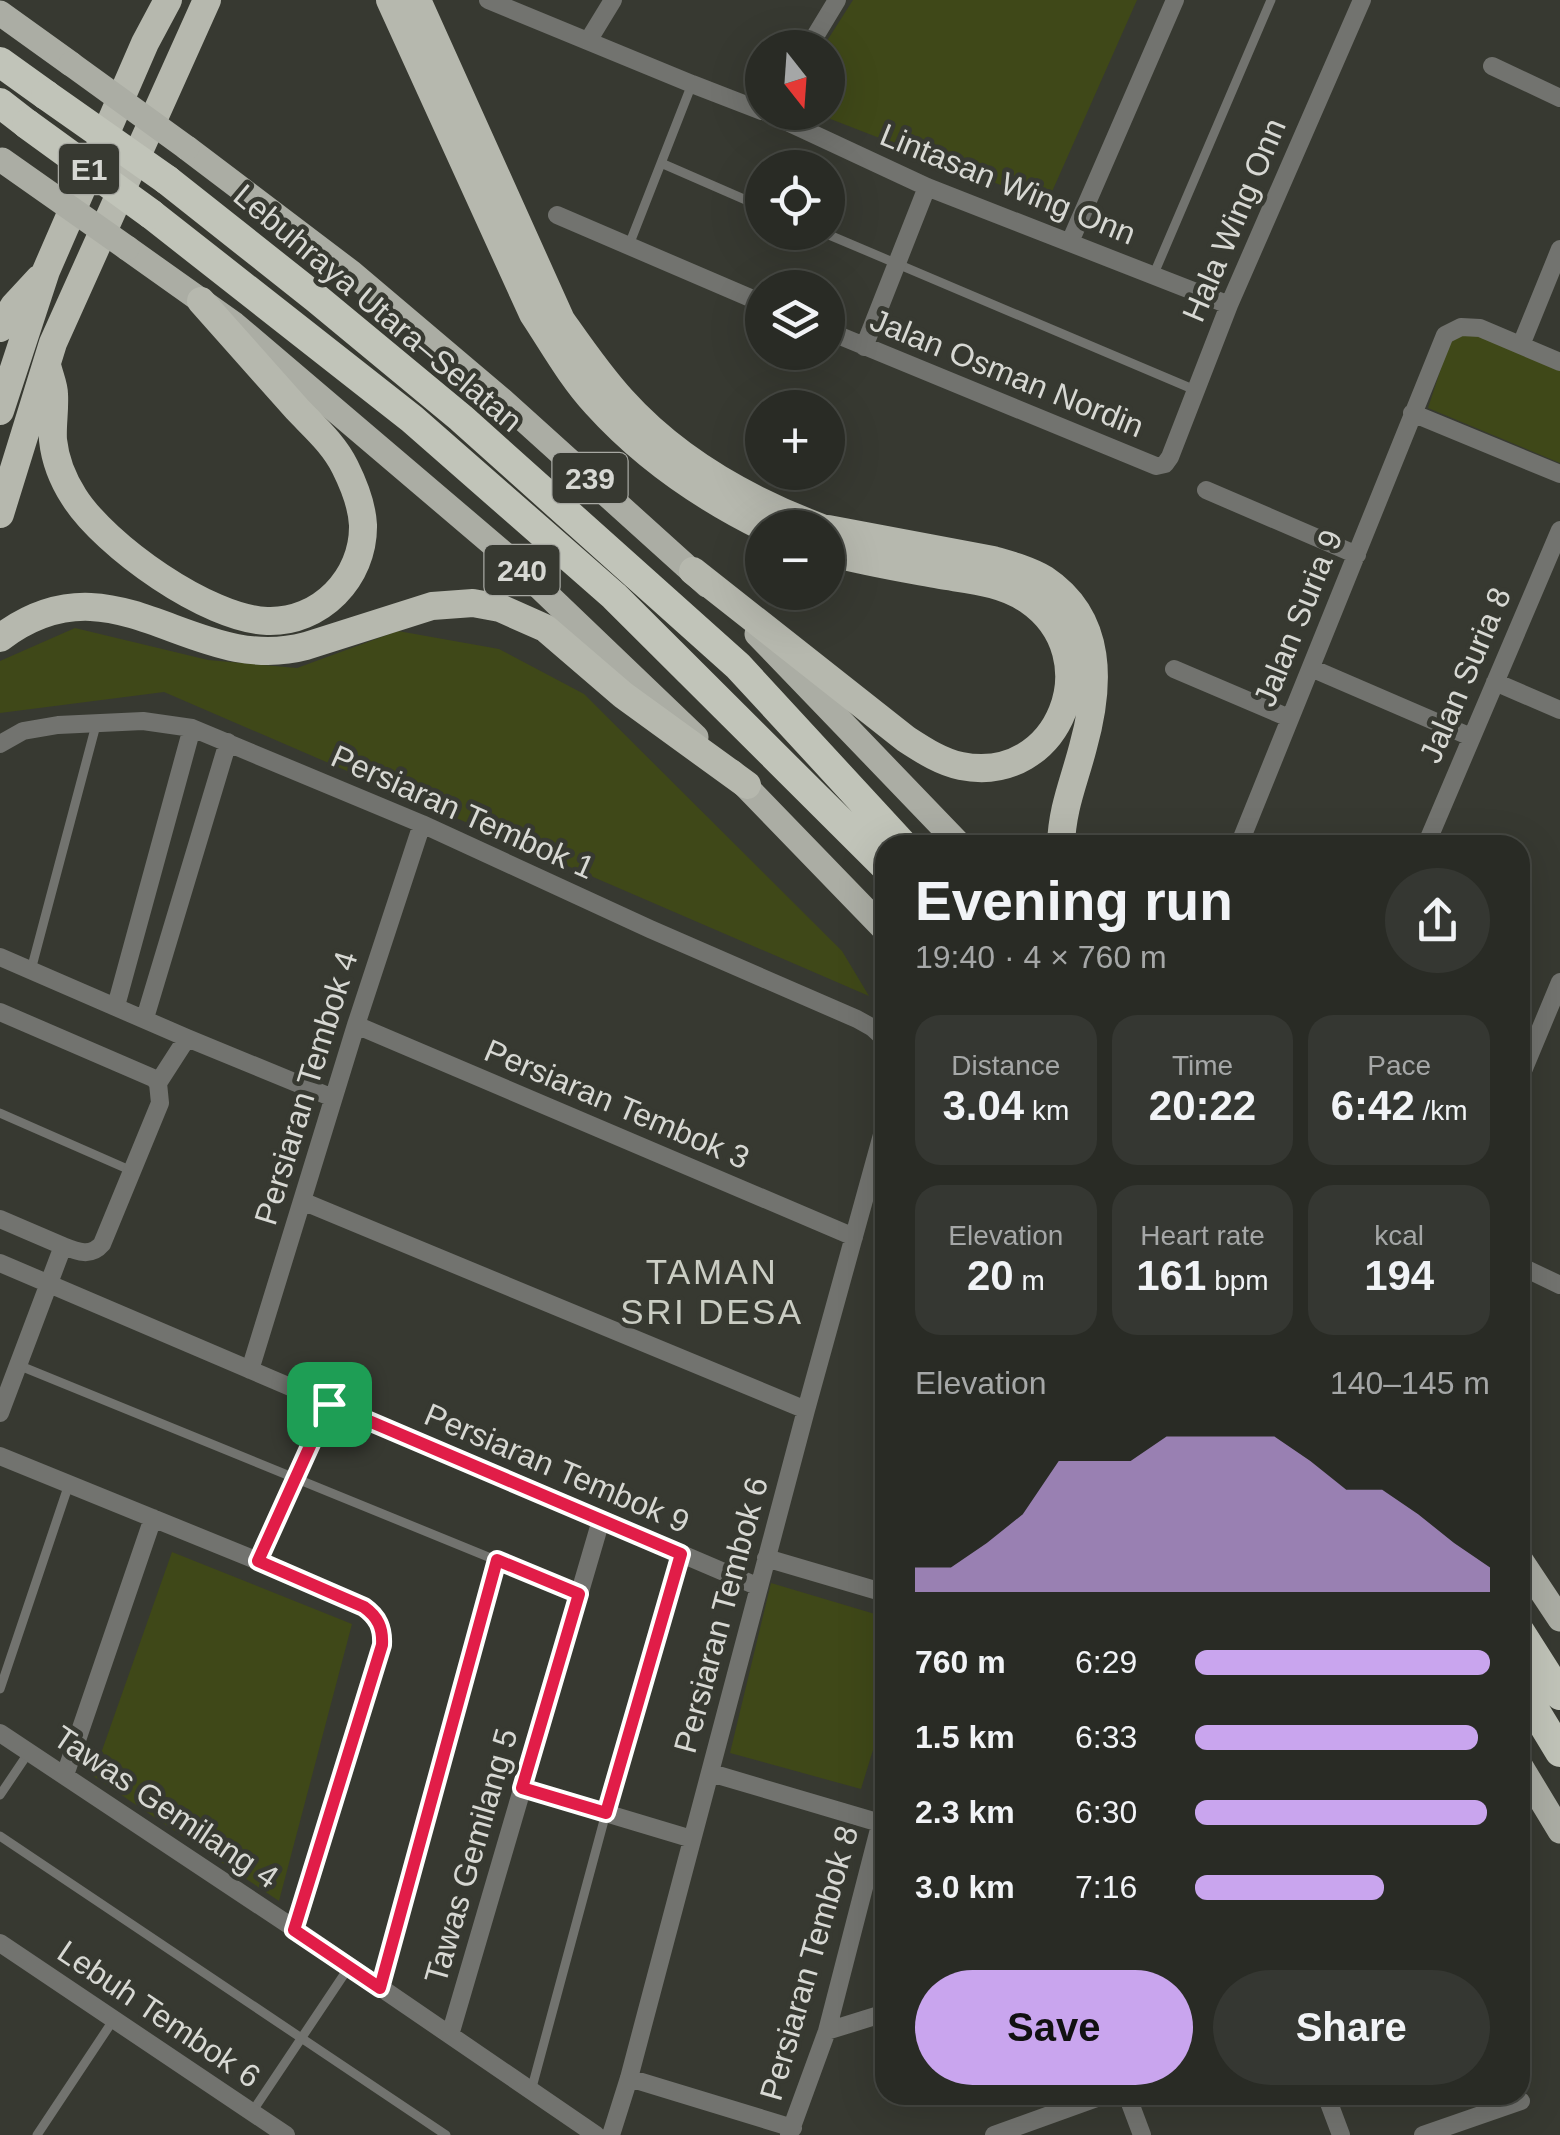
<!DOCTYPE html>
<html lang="en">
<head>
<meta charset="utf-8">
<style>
	:root { --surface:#292b25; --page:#353732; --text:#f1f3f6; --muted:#a5a7a7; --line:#454742; --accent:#c9a5ee }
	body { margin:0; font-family:Helvetica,sans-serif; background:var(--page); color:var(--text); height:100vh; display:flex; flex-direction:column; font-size:38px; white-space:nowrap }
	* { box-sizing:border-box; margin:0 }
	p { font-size:32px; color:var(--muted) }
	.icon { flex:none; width:55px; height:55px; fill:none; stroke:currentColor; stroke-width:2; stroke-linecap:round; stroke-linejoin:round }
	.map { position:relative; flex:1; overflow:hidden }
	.sheet { position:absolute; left:875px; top:835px; width:655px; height:1270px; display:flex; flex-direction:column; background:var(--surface); border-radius:30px; box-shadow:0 10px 40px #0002,0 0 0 2px var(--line) }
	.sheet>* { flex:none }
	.needle { width:65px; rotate:163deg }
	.controls { position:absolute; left:745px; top:30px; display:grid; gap:20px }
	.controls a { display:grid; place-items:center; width:100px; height:100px; border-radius:50%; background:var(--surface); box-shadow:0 10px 40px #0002,0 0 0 2px var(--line); font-size:50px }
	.pin { position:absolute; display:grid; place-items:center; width:85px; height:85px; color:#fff; margin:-42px; border-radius:20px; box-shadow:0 5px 15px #0006 }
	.round { display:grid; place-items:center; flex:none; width:105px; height:105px; border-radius:52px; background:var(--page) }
	.head { display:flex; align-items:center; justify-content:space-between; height:170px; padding:0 40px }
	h1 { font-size:55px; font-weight:800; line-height:75px }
	.metrics { display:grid; grid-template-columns:repeat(3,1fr); gap:15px; height:170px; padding:10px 40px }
	.metrics div { display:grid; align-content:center; border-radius:25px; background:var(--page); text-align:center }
	.metrics b { font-size:42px; font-weight:800 }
	.metrics small { font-size:28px; font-weight:400 }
	.metrics p { font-size:28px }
	.chart { height:280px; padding:20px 40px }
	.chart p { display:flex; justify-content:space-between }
	.chart svg { width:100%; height:180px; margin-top:10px; fill:var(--accent); opacity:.7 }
	.primary-button { display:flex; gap:20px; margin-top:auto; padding:20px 40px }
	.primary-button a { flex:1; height:115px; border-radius:60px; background:var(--accent); color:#111; font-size:40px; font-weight:800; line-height:115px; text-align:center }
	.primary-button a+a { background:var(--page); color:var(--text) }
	ul { padding:0 40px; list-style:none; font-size:32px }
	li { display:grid; grid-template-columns:160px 120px 1fr; align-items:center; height:75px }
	li i { height:25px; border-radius:12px; background:var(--accent) }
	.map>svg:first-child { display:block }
</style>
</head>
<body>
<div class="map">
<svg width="1560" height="2135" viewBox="0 0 1560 2135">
	<rect width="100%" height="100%" fill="#373931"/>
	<path fill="#3f4818" d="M 853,0 L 1137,0 L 1047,203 L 815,113 L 828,112 L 828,48 L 823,47 Z
		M 1469,330 L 1560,366 L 1560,463 L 1428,408 L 1451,338 Z
		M 75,628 L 208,660 L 297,668 L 398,631 L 499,649 L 584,694 L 842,951 L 869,996 L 164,692 L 0,713 L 0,661 Z
		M 172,1552 L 352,1624 L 279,1901 L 93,1776 Z
		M 771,1583 L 885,1617 L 885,1711 L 861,1789 L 730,1753 Z"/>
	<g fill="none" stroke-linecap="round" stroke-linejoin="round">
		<path stroke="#72736f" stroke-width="9" d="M 661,163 L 762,207
			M 822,232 L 1195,390
			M 629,245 L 692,84
			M 1153,276 L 1271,0
			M 31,970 L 96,725
			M 0,1113 L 132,1171
			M 18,1365 L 579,1594
			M 258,1560 L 329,1403
			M 0,1689 L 69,1484
			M 0,1795 L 29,1752
			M 0,1836 L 446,2135
			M 380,1987 L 497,1560
			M 531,2091 L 606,1813 L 681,1554
			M 252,2112 L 349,1967
			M 37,2135 L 114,2019"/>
		<path stroke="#72736f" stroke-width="18" d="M 488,0 L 692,84 L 762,111
			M 588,41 L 613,0
			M 808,48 L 837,0
			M 1492,66 L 1560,98
			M 766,112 L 927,187 L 1229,305
			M 557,215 L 762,303
			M 1070,242 L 1175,0
			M 828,331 L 1156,466 L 1165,464 L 1170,457 L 1229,305 L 1362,0
			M 1521,345 L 1560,249
			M 864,347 L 927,187
			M 1412,413 L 1560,474
			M 1206,490 L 1357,555
			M 1311,668 L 1471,737
			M 1174,669 L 1289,718
			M 1495,682 L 1560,710
			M 0,744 L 23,731 L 58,725 L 143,721 L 192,728 L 422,824 L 650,929 L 857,1019 L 873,1028 L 885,1039
			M 1239,845 L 1445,335 L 1461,327 L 1480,328 L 1560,362
			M 1426,845 L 1560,530
			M 0,957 L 187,1038 L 333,1098
			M 116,1006 L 192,728
			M 0,1012 L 153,1078 L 158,1083 L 160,1103 L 102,1244 C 91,1257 78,1252 63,1246
			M 145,1018 L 228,742
			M 356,1025 L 854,1237
			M 1520,1078 L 1560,982
			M 158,1083 L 187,1038
			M 302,1201 L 806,1410
			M 0,1219 L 63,1246 L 0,1413
			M 0,1263 L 759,1587
			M 1520,1266 L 1560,1285
			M 250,1370 L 356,1025 L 422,824
			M 0,1456 L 258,1561 L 365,1607 L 380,1624 L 382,1645 L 295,1929
			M 766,1558 L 885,1593
			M 0,1733 L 295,1929 L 596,2135
			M 711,1773 L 880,1823
			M 65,1775 L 153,1518
			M 522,1788 L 692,1839
			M 0,1943 L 286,2135
			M 827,2031 L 885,2013
			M 450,2035 L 601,1520
			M 629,2078 L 793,2128
			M 1127,2095 L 1142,2135
			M 1326,2095 L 1341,2135
			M 611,2135 L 629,2078 L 806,1410 L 885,1124
			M 789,2135 L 827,2031 L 885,1806
			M 994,2135 L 1105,2095
			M 1423,2135 L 1521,2101"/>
		<path stroke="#abada4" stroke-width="25" d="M 0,13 L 71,64
			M 187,148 L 352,273 L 502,400 L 707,585
			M 127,248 L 234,324 L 509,558 L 696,737
			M 757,634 L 960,845
			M 732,772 L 885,930
			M 1520,1559 L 1560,1619
			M 1520,1765 L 1560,1831"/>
		<path stroke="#b6b8ae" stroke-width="28" d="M 390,0 L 533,314 C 553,344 571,377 596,404 C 643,456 702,497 765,528
			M 417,0 L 561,320 C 580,347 599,375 622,400 C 676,460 747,500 822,528
			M 0,328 L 14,306 L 39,279
			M 47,365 C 49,375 54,385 54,394 C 55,410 52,425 53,440 C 55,459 63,480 74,497 C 105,546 208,619 267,621 C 320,623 364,578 363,525 C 362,505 354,485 345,467 C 334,444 314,427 297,409 C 265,373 233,337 201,301
			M 0,411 L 46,271 L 145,43 L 168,0
			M 0,514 L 53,343 L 207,0
			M 828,529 L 993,560 C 1010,565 1029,570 1044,579 C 1104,619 1100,686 1083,747 C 1074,782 1062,808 1061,845
			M 693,571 L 906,739 C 923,750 941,762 961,766 C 1060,786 1110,656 1028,600 C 1002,582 970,580 940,575 C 902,568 865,562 828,552
			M 0,638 C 115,551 191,677 306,646 L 432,606 L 473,603 L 500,608 L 545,628 L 623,695 L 747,785"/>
		<path stroke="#c1c4b9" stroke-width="30" d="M 0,62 L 46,95
			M 0,103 L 27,124
			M 167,180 L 316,298 L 461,418 L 738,666 L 903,845
			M 151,214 L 412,419 L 614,596 L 885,866
			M 1520,1632 L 1560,1695
			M 1520,1686 L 1560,1752"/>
		<path stroke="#abada4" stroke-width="25" d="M 71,64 L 187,148
			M 2,160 L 127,248"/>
		<path stroke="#c1c4b9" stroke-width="30" d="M 46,95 L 167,180
			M 27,124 L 151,214"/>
	</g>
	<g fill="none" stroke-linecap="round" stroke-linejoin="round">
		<g stroke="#fff" stroke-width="20">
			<path id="route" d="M 329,1404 L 681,1554 L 606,1813 L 522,1788 L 579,1594 L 497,1560 L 380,1988 L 294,1930 L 382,1645 C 383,1628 378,1617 364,1607 L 258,1561 Z"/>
		</g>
		<use href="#route" stroke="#e11d48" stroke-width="12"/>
	</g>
	<g text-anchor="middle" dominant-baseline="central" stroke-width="9" stroke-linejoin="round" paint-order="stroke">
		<g fill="#373931" stroke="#a7a8a2" stroke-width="2.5">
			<rect x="59" y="144" width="60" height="50" rx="8"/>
			<rect x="552.5" y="453" width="75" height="50" rx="8"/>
			<rect x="484.5" y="545" width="75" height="50" rx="8"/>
		</g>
		<g font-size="30" font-weight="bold" fill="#d7d8d3">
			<text x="89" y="169">E1</text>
			<text x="590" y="478">239</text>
			<text x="522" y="570">240</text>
		</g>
		<g font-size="32" fill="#d7d8d3" stroke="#373931">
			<text transform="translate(1008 184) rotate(22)">Lintasan Wing Onn</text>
			<text transform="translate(1234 220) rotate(-67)">Hala Wing Onn</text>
			<text transform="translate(378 308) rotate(40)">Lebuhraya Utara–Selatan</text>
			<text transform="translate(1007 373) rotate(22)">Jalan Osman Nordin</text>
			<text transform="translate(1298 618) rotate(-68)">Jalan Suria 9</text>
			<text transform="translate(1465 675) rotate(-67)">Jalan Suria 8</text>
			<text transform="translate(463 812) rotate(24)">Persiaran Tembok 1</text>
			<text transform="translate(306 1088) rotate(-73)">Persiaran Tembok 4</text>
			<text transform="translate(617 1104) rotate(23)">Persiaran Tembok 3</text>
			<text transform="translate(557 1468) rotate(23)">Persiaran Tembok 9</text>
			<text transform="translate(721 1615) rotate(-75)">Persiaran Tembok 6</text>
			<text transform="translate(166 1807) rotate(34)">Tawas Gemilang 4</text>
			<text transform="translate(471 1856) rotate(-74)">Tawas Gemilang 5</text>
			<text transform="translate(809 1963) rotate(-74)">Persiaran Tembok 8</text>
			<text transform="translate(159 2014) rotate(34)">Lebuh Tembok 6</text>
		</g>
		<g font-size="35" letter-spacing="2.5" fill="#cacdc3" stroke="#373931">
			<text x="712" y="1271">TAMAN<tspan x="712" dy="40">SRI DESA</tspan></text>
		</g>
	</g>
</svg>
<div class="controls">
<a><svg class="needle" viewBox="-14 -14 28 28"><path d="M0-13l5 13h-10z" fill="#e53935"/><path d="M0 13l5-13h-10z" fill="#a5a7a7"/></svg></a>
<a><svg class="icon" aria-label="locate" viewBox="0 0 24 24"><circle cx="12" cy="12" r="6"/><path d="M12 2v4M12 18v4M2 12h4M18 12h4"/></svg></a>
<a><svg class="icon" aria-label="layers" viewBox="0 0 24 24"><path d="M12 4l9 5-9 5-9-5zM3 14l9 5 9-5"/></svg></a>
<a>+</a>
<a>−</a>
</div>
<div class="pin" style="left:329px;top:1404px;background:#1e9e55"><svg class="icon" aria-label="arrive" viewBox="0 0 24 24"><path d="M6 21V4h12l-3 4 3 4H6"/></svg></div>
<section class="sheet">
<div class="head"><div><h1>Evening run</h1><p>19:40 · 4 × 760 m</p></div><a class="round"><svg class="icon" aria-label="share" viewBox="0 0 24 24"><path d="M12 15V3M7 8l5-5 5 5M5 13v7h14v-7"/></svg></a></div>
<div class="metrics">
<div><p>Distance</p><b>3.04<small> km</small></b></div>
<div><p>Time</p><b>20:22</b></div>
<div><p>Pace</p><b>6:42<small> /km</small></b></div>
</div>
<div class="metrics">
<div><p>Elevation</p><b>20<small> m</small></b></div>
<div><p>Heart rate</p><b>161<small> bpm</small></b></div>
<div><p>kcal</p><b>194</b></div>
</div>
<div class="chart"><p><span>Elevation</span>140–145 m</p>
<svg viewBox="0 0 160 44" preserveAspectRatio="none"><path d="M0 44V38L10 38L20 32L30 25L40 12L50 12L60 12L70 6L80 6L90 6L100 6L110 12L120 19L130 19L140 25L150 32L160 38V44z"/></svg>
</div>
<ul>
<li><b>760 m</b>6:29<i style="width:100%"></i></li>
<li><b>1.5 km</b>6:33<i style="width:96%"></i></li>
<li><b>2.3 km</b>6:30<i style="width:99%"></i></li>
<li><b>3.0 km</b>7:16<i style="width:64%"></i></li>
</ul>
<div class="primary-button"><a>Save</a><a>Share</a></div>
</section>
</div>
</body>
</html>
